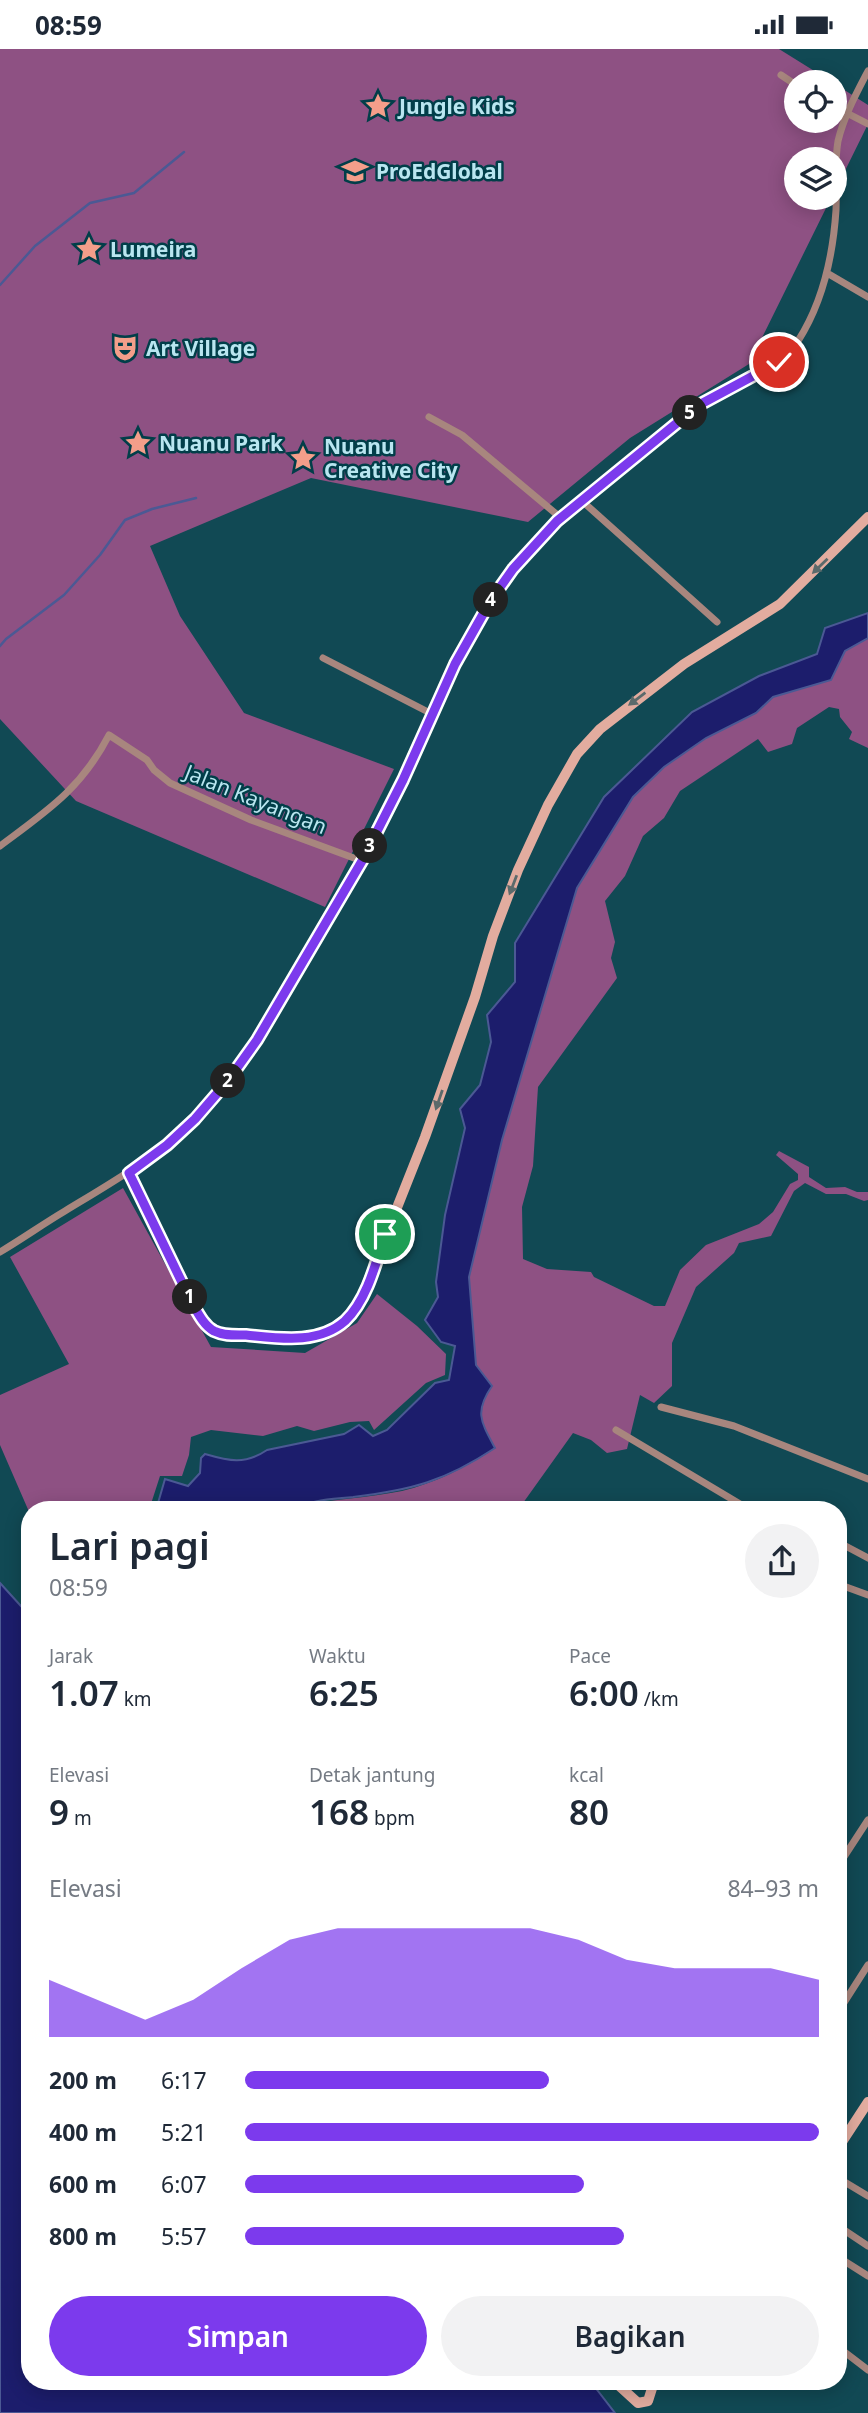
<!DOCTYPE html>
<html lang="id">
<head>
<meta charset="utf-8">
<style>
	:root { --surface:#fff; --page:#f2f2f3; --text:#1f2937; --muted:#747a83; --accent:#7c3aed }
	body { margin:0; font-family:"Noto Sans",sans-serif; background:var(--page); color:var(--text); height:100vh; display:flex; flex-direction:column; font-size:26px; white-space:nowrap }
	* { box-sizing:border-box; margin:0 }
	p { font-size:23px; color:var(--muted) }
	.icon { flex:none; width:38px; height:38px; fill:none; stroke:currentColor; stroke-width:2; stroke-linecap:round; stroke-linejoin:round }
	.map { position:relative; flex:1; overflow:hidden }
	.panel { position:absolute; left:21px; top:1452px; width:826px; height:889px; display:flex; flex-direction:column; background:var(--surface); border-radius:28px; box-shadow:0 4px 18px #0003 }
	.panel>* { flex:none }
	.buttons { position:absolute; left:784px; top:21px; display:grid; gap:14px }
	.buttons a { display:grid; place-items:center; width:63px; height:63px; border-radius:50%; background:var(--surface); box-shadow:0 4px 18px #0003; font-size:35px }
	.pin { position:absolute; display:grid; place-items:center; width:60px; height:60px; color:#fff; margin:-30px; border:4px solid #fff; border-radius:50%; box-shadow:0 2px 7px #0007 }
	.km { position:absolute; width:35px; height:35px; margin:-18px; border-radius:50%; background:#222; color:#fff; font-size:19px; line-height:35px; text-align:center }
	.round { display:grid; place-items:center; flex:none; width:74px; height:74px; border-radius:37px; background:var(--page) }
	.summary { display:flex; align-items:center; justify-content:space-between; height:119px; padding:0 28px }
	h1 { font-size:38px; font-weight:600; line-height:52px }
	.metrics { display:grid; grid-template-columns:repeat(3,1fr); gap:10px; height:119px; padding:7px 28px }
	.metrics div { display:grid; align-content:center }
	.metrics b { font-size:35px; font-weight:600 }
	.metrics small { font-size:19px; font-weight:400 }
	.metrics p { font-size:19px }
	.chart { height:196px; padding:14px 28px }
	.chart p { display:flex; justify-content:space-between }
	.chart svg { width:100%; height:126px; margin-top:7px; fill:var(--accent); opacity:.7 }
	.cta { display:flex; gap:14px; margin-top:auto; padding:14px 28px }
	.cta a { flex:1; height:80px; border-radius:42px; background:var(--accent); color:#fff; font-size:28px; font-weight:600; line-height:80px; text-align:center }
	.cta a+a { background:var(--page); color:var(--text) }
	ul { padding:0 28px; list-style:none; font-size:23px }
	li { display:grid; grid-template-columns:112px 84px 1fr; align-items:center; height:52px }
	li i { height:18px; border-radius:9px; background:var(--accent) }
	.status { display:flex; justify-content:space-between; align-items:center; height:49px; padding:0 35px; background:var(--surface); direction:ltr }
	.status svg { height:19px; fill:currentColor }
	.map>svg:first-child { display:block }
</style>
</head>
<body>
<div class="status"><b>08:59</b><svg viewBox="0 0 49 12"><path d="M0 12V9h3v3zM5 12V6h3v6zM10 12V3h3v9zM15 12V0h3v12zM26 1h20v11H26zM47 4h2v5h-2z"/></svg></div>
<div class="map">
<svg width="868" height="2364" viewBox="0 0 868 2364">
	<rect width="100%" height="100%" fill="#114954"/>
	<path fill="#8e5183" d="M 0,0 L 779,0 L 832,33 L 796,33 L 796,72 L 835,72 L 835,35 L 868,56 L 868,75 L 835,142 L 835,110 L 796,110 L 796,149 L 831,149 L 749,315 L 630,389 L 528,473 L 311,429 L 150,497 L 180,567 L 244,664 L 394,720 L 325,858 L 76,752 L 0,670 Z
		M 868,589 L 868,699 L 849,690 L 852,683 L 840,668 L 839,660 L 829,658 L 797,679 L 792,695 L 768,703 L 758,690 L 680,742 L 664,769 L 643,787 L 625,827 L 605,852 L 615,893 L 611,909 L 617,929 L 538,1038 L 533,1117 L 522,1158 L 523,1210 L 547,1220 L 591,1223 L 594,1228 L 654,1257 L 665,1257 L 680,1221 L 706,1196 L 759,1175 L 773,1163 L 790,1135 L 798,1131 L 798,1125 L 776,1106 L 779,1102 L 809,1118 L 809,1128 L 826,1139 L 845,1138 L 857,1143 L 868,1143 L 868,1151 L 864,1152 L 846,1145 L 826,1145 L 805,1134 L 794,1142 L 771,1187 L 739,1194 L 734,1204 L 696,1238 L 672,1294 L 672,1337 L 654,1354 L 640,1346 L 627,1400 L 607,1404 L 591,1391 L 573,1384 L 518,1461 L 486,1452 L 467,1461 L 296,1461 L 299,1457 C 333,1450 368,1449 402,1442 C 435,1434 467,1418 495,1399 L 482,1376 L 481,1354 L 492,1337 L 476,1317 L 469,1228 L 502,1091 L 577,839 L 633,748 L 664,718 L 706,689 L 756,664 L 773,648 L 831,631 L 845,602 Z
		M 123,1139 L 211,1298 L 305,1304 L 357,1274 L 377,1245 L 417,1277 L 446,1305 L 445,1326 L 426,1334 L 374,1381 L 369,1372 L 350,1373 L 314,1382 L 297,1377 L 263,1387 L 211,1381 L 191,1388 L 189,1406 L 182,1427 L 160,1427 L 149,1461 L 30,1461 L 30,1465 L 0,1396 L 0,1346 L 69,1315 L 10,1208 Z"/>
	<path fill="#1c1d6c" stroke="#4b5994" stroke-width="2" d="M 868,564 L 868,589 L 845,602 L 831,631 L 773,648 L 756,664 L 706,689 L 664,718 L 633,748 L 577,839 L 502,1091 L 469,1228 L 476,1316 L 492,1337 C 474,1363 481,1373 495,1399 C 445,1432 412,1441 353,1448 C 339,1449 304,1451 296,1461 L 156,1461 L 165,1430 L 188,1437 L 200,1424 L 201,1409 L 205,1405 C 229,1412 245,1416 267,1401 L 344,1385 L 359,1376 L 373,1387 L 387,1381 L 435,1334 L 449,1331 L 455,1297 L 441,1293 L 425,1271 L 438,1248 L 436,1233 L 445,1166 L 465,1079 L 460,1060 L 480,1036 L 491,993 L 487,966 L 515,933 L 515,894 L 604,748 L 692,663 L 759,627 L 817,605 L 825,579 Z
		M 0,1534 L 30,1567 L 30,2333 L 591,2333 L 615,2364 L 0,2364 Z"/>
	<g fill="none" stroke-linecap="round" stroke-linejoin="round">
		<path stroke="#4b5994" stroke-width="2.5" d="M 0,236 L 35,197 L 90,154 L 134,144 L 184,103
			M 0,597 L 6,590 L 64,546 L 100,506 L 125,471 L 152,460 L 196,449"/>
		<path stroke="#a8867e" stroke-width="7" d="M 781,26 L 796,36
			M 835,58 L 868,75
			M 827,224 L 868,248
			M 429,368 L 462,386 L 561,469
			M 581,451 L 717,573
			M 323,609 L 432,665
			M 0,797 C 47,762 81,740 109,686 L 147,711 L 154,721 L 170,734 L 251,771 L 362,812
			M 0,1203 C 22,1190 43,1175 65,1162 C 111,1134 157,1108 196,1070 C 232,1034 259,988 285,945 C 328,876 368,804 403,730 C 442,649 472,564 533,497 C 566,460 606,433 644,402 C 663,386 682,367 703,353 C 734,333 777,325 798,292 C 823,253 833,207 836,161 C 837,138 834,115 838,92 C 844,67 856,45 868,22
			M 661,1358 L 734,1377 L 868,1430
			M 616,1381 L 750,1461
			M 765,1461 L 770,1457 L 779,1461
			M 838,1493 L 868,1509
			M 838,1535 L 868,1546
			M 838,1817 L 868,1771
			M 838,1963 L 868,1916
			M 838,2129 L 868,2147
			M 838,2177 L 868,2197
			M 838,2208 L 868,2227
			M 838,2298 L 868,2321"/>
		<path stroke="#e2ac9f" stroke-width="10" d="M 129,1124 L 191,1252 C 197,1261 201,1273 210,1279 C 220,1287 235,1286 247,1287 C 294,1290 331,1296 360,1252 L 425,1088 L 475,948 L 493,887 L 518,821 L 548,756 L 577,705 L 600,680 L 684,615 L 780,555 L 868,468
			M 838,2099 L 868,2053
			M 615,2333 L 638,2354 L 648,2352 L 654,2333"/>
	</g>
	<defs><path id="oneway-solid" d="M-6-.8H1V-3.2L6.5 0L1 3.2V.8H-6Z" transform="scale(1.75)"/></defs>
	<g fill="#5b6a6b">
		<use href="#oneway-solid" transform="translate(820 517) rotate(136)"/>
		<use href="#oneway-solid" transform="translate(637 650) rotate(143)"/>
		<use href="#oneway-solid" transform="translate(513 836) rotate(111)"/>
		<use href="#oneway-solid" transform="translate(439 1051) rotate(109)"/>
	</g>
	<g fill="none" stroke-linecap="round" stroke-linejoin="round">
		<g stroke="#fff" stroke-width="14">
			<path id="route" d="M 385,1185 C 376,1214 367,1251 345,1272 C 318,1296 278,1289 246,1286 C 235,1286 224,1287 214,1282 C 203,1276 197,1262 191,1252 L 129,1124 L 167,1096 L 195,1070 L 227,1033 L 257,991 L 362,812 L 403,731 L 455,615 L 491,551 L 513,520 L 557,472 L 699,356 L 779,313"/>
		</g>
		<use href="#route" stroke="#7c3aed" stroke-width="9"/>
	</g>
	<defs>
		<g id="sight-bare" transform="scale(2.1)"><path d="M0-6L1.8-2.2L6-1.7L2.9 1.2L3.7 5.4L0 3.3L-3.7 5.4L-2.9 1.2L-6-1.7L-1.8-2.2Z" fill="#f49e8a" stroke="#013e49" stroke-width="2.5" paint-order="stroke"/></g>
		<g id="school-bare" transform="scale(2.1)"><path d="M0-5L7-2L0 1L-7-2ZM-4 1L0 2.5L4 1V4Q0 6-4 4Z" fill="#f49e8a" stroke="#013e49" stroke-width="2.5" paint-order="stroke"/></g>
		<g id="theatre-bare" transform="scale(2.1)"><path d="M-5-5.5Q0-4 5-5.5V0Q5 5 0 6Q-5 5-5 0ZM-3.3-2.5H-1v1.5H-3.3ZM1-2.5H3.3v1.5H1ZM-2.8 1Q0 5.5 2.8 1Z" fill="#f49e8a" stroke="#013e49" stroke-width="2.5" paint-order="stroke"/></g>
	</defs>
	<g fill-rule="evenodd">
		<use href="#sight-bare" x="378" y="57"/>
		<use href="#school-bare" x="355" y="122"/>
		<use href="#sight-bare" x="89" y="200"/>
		<use href="#theatre-bare" x="125" y="299"/>
		<use href="#sight-bare" x="138" y="394"/>
		<use href="#sight-bare" x="303" y="409"/>
	</g>
	<g text-anchor="middle" dominant-baseline="central" stroke-width="5" stroke-linejoin="round" paint-order="stroke">
		<g font-size="21" font-weight="bold" fill="#b9e6f0" stroke="#013e49" text-anchor="start">
			<text x="399" y="57">Jungle Kids</text>
			<text x="376" y="122">ProEdGlobal</text>
			<text x="110" y="200">Lumeira</text>
			<text x="146" y="299">Art Village</text>
			<text x="159" y="394">Nuanu Park</text>
			<text x="324" y="397">Nuanu<tspan x="324" dy="24">Creative City</tspan></text>
		</g>
		<g font-size="21" fill="#b9e6f0" stroke="#013e49">
			<text transform="translate(256 750) rotate(22)">Jalan Kayangan</text>
		</g>
	</g>
</svg>
<div class="buttons">
<a><svg class="icon" aria-label="locate" viewBox="0 0 24 24"><circle cx="12" cy="12" r="6"/><path d="M12 2v4M12 18v4M2 12h4M18 12h4"/></svg></a>
<a><svg class="icon" aria-label="layers" viewBox="0 0 24 24"><path d="M12 4l9 5-9 5-9-5zM3 14l9 5 9-5"/></svg></a>
</div>
<div class="pin" style="left:385px;top:1185px;background:#1e9e55"><svg class="icon" aria-label="arrive" viewBox="0 0 24 24"><path d="M6 21V4h12l-3 4 3 4H6"/></svg></div>
<div class="pin" style="left:779px;top:313px;background:#d93025"><svg class="icon" aria-label="check" viewBox="0 0 24 24"><path d="M5 12l5 5 9-10"/></svg></div>
<b class="km" style="left:190px;top:1248px">1</b>
<b class="km" style="left:228px;top:1032px">2</b>
<b class="km" style="left:370px;top:797px">3</b>
<b class="km" style="left:491px;top:551px">4</b>
<b class="km" style="left:690px;top:364px">5</b>
<section class="panel">
<div class="summary"><div><h1>Lari pagi</h1><p>08:59</p></div><a class="round"><svg class="icon" aria-label="share" viewBox="0 0 24 24"><path d="M12 15V3M7 8l5-5 5 5M5 13v7h14v-7"/></svg></a></div>
<div class="metrics">
<div><p>Jarak</p><b>1.07<small> km</small></b></div>
<div><p>Waktu</p><b>6:25</b></div>
<div><p>Pace</p><b>6:00<small> /km</small></b></div>
</div>
<div class="metrics">
<div><p>Elevasi</p><b>9<small> m</small></b></div>
<div><p>Detak jantung</p><b>168<small> bpm</small></b></div>
<div><p>kcal</p><b>80</b></div>
</div>
<div class="chart"><p><span>Elevasi</span>84–93 m</p>
<svg viewBox="0 0 160 44" preserveAspectRatio="none"><path d="M0 44V24L10 31L20 38L30 31L40 20L50 10L60 6L70 6L80 6L90 6L100 6L110 10L120 17L130 20L140 20L150 20L160 24V44z"/></svg>
</div>
<ul>
<li><b>200 m</b>6:17<i style="width:53%"></i></li>
<li><b>400 m</b>5:21<i style="width:100%"></i></li>
<li><b>600 m</b>6:07<i style="width:59%"></i></li>
<li><b>800 m</b>5:57<i style="width:66%"></i></li>
</ul>
<div class="cta"><a>Simpan</a><a>Bagikan</a></div>
</section>
</div>
</body>
</html>
